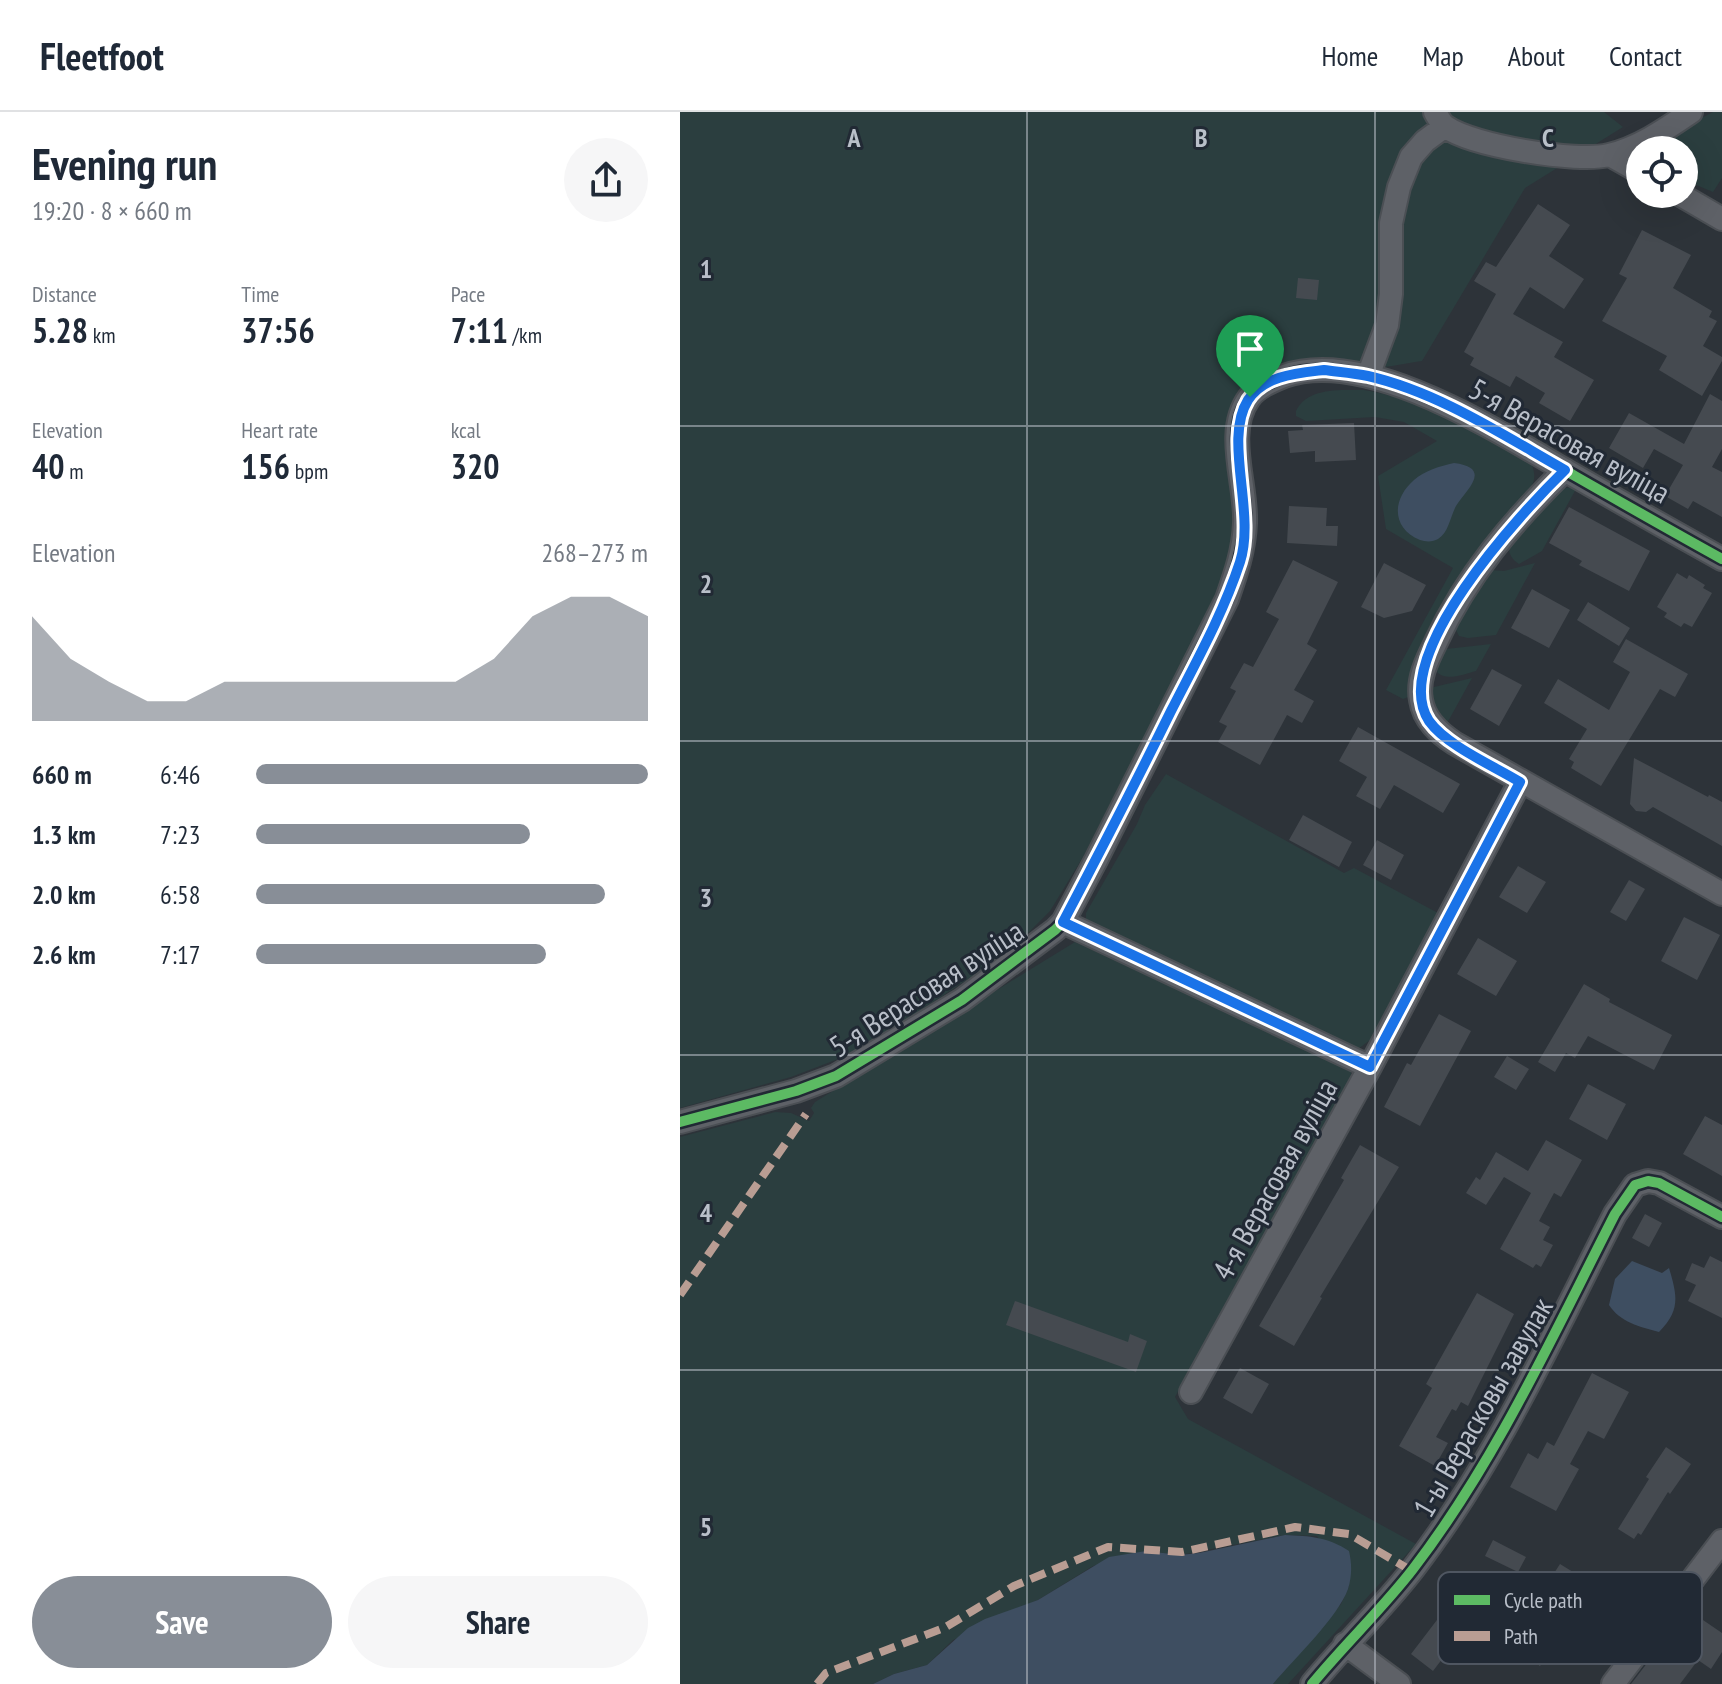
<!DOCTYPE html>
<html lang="en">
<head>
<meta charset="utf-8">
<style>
	:root { --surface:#fff; --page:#f6f6f7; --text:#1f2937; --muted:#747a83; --line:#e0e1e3; --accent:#888e97 }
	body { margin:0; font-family:"PT Sans Narrow",sans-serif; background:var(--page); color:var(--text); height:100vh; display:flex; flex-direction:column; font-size:30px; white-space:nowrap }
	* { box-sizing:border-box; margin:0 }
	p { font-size:26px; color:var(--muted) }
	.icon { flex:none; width:44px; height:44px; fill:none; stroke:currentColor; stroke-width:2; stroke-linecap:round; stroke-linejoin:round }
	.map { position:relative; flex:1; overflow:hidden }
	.drawer { display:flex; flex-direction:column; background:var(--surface); width:680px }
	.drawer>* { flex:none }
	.controls { position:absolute; left:946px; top:24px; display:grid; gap:16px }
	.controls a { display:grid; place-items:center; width:72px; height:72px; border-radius:50%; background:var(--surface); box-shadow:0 8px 32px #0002; font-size:40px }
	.pin { position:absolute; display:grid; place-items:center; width:68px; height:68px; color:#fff; margin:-82px -34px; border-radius:50% 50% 50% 0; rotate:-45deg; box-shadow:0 0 8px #0007 }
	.pin .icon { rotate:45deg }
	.round { display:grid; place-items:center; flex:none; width:84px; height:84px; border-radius:42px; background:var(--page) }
	.head { display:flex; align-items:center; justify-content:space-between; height:136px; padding:0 32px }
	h1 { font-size:44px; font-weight:800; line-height:60px }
	.figures { display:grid; grid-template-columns:repeat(3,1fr); gap:12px; height:136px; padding:8px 32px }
	.figures div { display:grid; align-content:center }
	.figures b { font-size:34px; font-weight:800 }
	.figures small { font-size:22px; font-weight:400 }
	.figures p { font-size:22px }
	.chart { height:224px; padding:16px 32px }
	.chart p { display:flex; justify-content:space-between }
	.chart svg { width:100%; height:144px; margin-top:8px; fill:var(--accent); opacity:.7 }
	.primary-button { display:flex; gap:16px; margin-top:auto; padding:16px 32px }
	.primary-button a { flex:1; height:92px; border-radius:48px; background:var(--accent); color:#fff; font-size:32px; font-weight:800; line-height:92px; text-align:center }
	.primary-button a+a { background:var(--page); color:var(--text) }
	ul { padding:0 32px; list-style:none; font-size:26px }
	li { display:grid; grid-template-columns:128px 96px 1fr; align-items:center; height:60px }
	li i { height:20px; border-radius:10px; background:var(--accent) }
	header { display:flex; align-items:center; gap:48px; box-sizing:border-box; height:112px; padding:0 40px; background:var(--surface); border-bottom:2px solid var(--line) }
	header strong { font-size:38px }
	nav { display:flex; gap:44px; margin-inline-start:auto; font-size:28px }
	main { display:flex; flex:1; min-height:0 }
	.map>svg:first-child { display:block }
</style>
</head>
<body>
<header>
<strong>Fleetfoot</strong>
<nav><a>Home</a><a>Map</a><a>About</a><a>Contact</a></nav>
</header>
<main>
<section class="drawer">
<div class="head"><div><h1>Evening run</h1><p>19:20 · 8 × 660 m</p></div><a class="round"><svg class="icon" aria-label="share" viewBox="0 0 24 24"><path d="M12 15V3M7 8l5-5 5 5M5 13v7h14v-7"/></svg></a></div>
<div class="figures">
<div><p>Distance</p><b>5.28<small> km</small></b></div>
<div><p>Time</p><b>37:56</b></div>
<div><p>Pace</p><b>7:11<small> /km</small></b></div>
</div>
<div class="figures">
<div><p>Elevation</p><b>40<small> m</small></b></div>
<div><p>Heart rate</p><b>156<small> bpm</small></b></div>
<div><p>kcal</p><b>320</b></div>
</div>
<div class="chart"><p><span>Elevation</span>268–273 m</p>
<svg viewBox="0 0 160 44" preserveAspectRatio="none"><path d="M0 44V12L10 25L20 32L30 38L40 38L50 32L60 32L70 32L80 32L90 32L100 32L110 32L120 25L130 12L140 6L150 6L160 12V44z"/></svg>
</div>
<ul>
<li><b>660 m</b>6:46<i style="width:100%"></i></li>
<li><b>1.3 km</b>7:23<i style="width:70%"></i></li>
<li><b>2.0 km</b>6:58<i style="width:89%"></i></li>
<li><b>2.6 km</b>7:17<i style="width:74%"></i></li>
</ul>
<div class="primary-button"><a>Save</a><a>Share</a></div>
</section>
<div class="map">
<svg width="1042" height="1572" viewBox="0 0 1042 1572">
	<rect width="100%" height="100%" fill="#2d3339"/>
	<path fill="#2b3e3f" d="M 0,0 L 924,0 L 943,15 L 845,76 L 742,249 C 726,251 708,256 692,255 C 641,254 591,236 557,287 L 555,431 L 540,478 L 403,745 L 370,799 L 329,840 L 179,939 L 111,965 L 0,996 Z
		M 1033,0 L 1042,0 L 1042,66 L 1033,80 L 1004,68 L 1004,38 L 971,38 L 976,30 Z
		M 684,278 C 745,288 797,320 851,351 C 855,360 856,368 850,377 L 802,434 L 731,584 L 723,587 L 706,578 L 773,456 L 706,417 L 698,364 L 757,329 L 724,310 L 695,305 L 626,309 L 616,304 L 616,299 C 627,275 661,278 684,278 Z
		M 907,357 L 862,439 L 839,452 C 831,447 828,441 829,431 L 879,377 L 893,375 Z
		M 855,451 L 816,523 L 788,526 L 779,524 L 775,516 L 775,511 L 810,458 L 824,459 Z
		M 811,532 L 796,559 C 784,562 766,570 757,560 L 759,547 L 766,537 Z
		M 792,566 L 765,615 L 757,607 L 749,579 L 754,575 Z
		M 486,662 L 664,761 L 674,756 L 758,801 L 690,928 L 678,937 L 406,808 L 406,801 L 457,712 L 465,693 Z
		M 395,830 L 671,958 L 671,970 L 495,1285 L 508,1307 L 736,1432 L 608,1572 L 593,1572 L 661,1492 L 669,1474 L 637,1424 L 605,1423 L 500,1443 L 466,1439 L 413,1454 L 358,1488 L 273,1528 L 247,1553 L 214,1562 L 193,1572 L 0,1572 L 0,1025 L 95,1000 L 111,1001 L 129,1009 L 134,1001 L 131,996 L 135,990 Z"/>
	<path fill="#3e4e61" d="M 774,351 C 813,356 787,377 776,394 C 770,405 769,420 758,427 C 753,430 746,430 740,428 C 711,416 712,387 734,368 C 744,359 760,354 774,351 Z
		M 952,1149 L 982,1161 L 989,1156 C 997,1183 1001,1198 979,1220 C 960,1215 940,1210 929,1193 L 935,1167 Z
		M 605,1423 C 630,1424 648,1425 669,1439 C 672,1452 672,1464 668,1477 C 658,1505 614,1547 593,1572 L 193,1572 L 214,1562 L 247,1553 L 288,1516 L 305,1507 L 358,1488 L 429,1445 L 466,1439 L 500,1443 L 519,1441 Z"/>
	<path fill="#454a50" d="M 858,92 L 890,113 L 869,144 L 904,167 L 884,197 L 850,175 L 833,202 L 883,230 L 874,245 L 914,268 L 890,309 L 859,291 L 865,281 L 836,264 L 830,275 L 790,253 L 794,246 L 784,240 L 816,182 L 794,169 L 806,150 L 816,155 Z
		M 962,118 L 1011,143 L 993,176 L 1032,199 L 1029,205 L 1037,209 L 1023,234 L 1042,245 L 1042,249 L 1022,284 L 979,258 L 987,244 L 922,209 L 947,166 L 939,162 Z
		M 618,166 L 639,168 L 637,188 L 616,186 Z
		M 1030,282 L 1042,289 L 1042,337 L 1032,355 L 1042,360 L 1042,405 L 1013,389 L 1008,397 L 985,384 L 1003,353 L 974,337 L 963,356 L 929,336 L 949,301 L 1004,332 Z
		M 674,311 L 676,348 L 635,350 L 635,339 L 610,341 L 608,319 L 623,318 L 622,313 Z
		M 609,394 L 647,396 L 646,414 L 658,414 L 657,434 L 607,431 Z
		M 889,395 L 970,439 L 949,479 L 899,453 L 902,449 L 869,431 Z
		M 613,448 L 658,470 L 627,532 L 637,538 L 614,578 L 634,589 L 622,611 L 607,603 L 580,653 L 538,630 L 547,614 L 539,610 L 556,579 L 550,576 L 564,551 L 573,555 L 599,507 L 586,500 Z
		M 704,451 L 746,473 L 732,499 L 704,506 L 681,495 Z
		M 997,461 L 1007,467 L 1009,463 L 1025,473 L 1023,476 L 1032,481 L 1012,515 L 1004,511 L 1001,515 L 984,505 L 987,501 L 977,495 Z
		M 852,477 L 890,498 L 869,536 L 831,516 Z
		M 908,490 L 950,516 L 939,534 L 897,508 Z
		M 946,527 L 1008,562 L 995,585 L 980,577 L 921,674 L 891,656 L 894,650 L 889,647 L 907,617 L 864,591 L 878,567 L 929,598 L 950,560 L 933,550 Z
		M 812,557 L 842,573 L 819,614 L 790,597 Z
		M 678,615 L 780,672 L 763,701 L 714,673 L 700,697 L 676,684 L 687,665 L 659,649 Z
		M 954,646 L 1028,685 L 1029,683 L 1042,690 L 1042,734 L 973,695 L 966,700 L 956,699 L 950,692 Z
		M 623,703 L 672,730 L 659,755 L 609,728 Z
		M 697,728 L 724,743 L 711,768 L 683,753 Z
		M 838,754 L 866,770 L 847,801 L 819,785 Z
		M 949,768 L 965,777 L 946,809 L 930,800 Z
		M 1004,805 L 1040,823 L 1017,868 L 981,849 Z
		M 798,826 L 837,849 L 816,884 L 777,862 Z
		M 904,872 L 930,887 L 929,890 L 992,923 L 974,958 L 908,924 L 895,946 L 886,941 L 875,960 L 858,950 Z
		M 759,902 L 791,919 L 740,1014 L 704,995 L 727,951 L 731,953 Z
		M 827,944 L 849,957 L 836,978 L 814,965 Z
		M 908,972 L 946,992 L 927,1028 L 889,1007 Z
		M 1025,1004 L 1042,1013 L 1042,1064 L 1003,1042 Z
		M 866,1028 L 902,1048 L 881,1085 L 874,1081 L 859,1109 L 870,1115 L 863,1128 L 873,1133 L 861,1155 L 856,1152 L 853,1156 L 820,1137 L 851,1081 L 824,1065 L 806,1093 L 786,1081 L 796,1065 L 800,1068 L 816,1040 L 848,1059 Z
		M 680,1033 L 719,1055 L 640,1185 L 642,1186 L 614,1234 L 579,1214 L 664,1068 L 661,1066 Z
		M 965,1102 L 982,1111 L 969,1135 L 952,1126 Z
		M 1030,1144 L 1042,1150 L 1042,1206 L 1008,1189 L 1016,1173 L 1005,1168 L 1012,1151 L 1024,1156 Z
		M 797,1181 L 834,1202 L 788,1294 L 781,1290 L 776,1299 L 772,1297 L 756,1325 L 768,1331 L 755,1354 L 719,1334 L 752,1276 L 746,1272 Z
		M 335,1189 L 448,1230 L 450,1222 L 467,1229 L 456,1260 L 326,1213 Z
		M 560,1256 L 589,1272 L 572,1302 L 543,1286 Z
		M 912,1261 L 949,1280 L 924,1327 L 908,1319 L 890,1352 L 899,1357 L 876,1399 L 830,1375 L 848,1341 L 858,1347 L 867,1330 L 874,1334 Z
		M 986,1335 L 1011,1352 L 990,1382 L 988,1380 L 961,1423 L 958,1421 L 954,1427 L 938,1417 L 969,1367 L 966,1365 Z
		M 813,1428 L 846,1445 L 838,1460 L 805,1444 Z
		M 880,1452 L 906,1468 L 893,1488 L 867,1472 Z
		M 791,1484 L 850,1526 L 853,1522 L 873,1536 L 860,1554 L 781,1499 Z
		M 760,1504 L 782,1521 L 753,1559 L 731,1542 Z
		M 1023,1508 L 1042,1521 L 1042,1540 L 1031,1557 L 1018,1548 L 1000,1572 L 951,1572 L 978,1537 L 995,1550 Z"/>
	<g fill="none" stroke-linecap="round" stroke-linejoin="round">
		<g stroke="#4b4f54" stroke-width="26">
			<path id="minor" d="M 755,0 C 758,5 761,12 766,15 C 793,34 897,51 929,43 C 959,36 986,17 1011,0
				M 930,43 L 960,60
				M 999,82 L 1042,107
				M 688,264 L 707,213 L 711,182 L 711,111 L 719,75 L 731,45 L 745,29 L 764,15
				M 885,358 C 832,410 787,463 756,530 C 747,548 737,568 741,588 C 744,608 759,621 774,631 L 1042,782
				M 383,810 L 690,955
				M 0,1010 L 116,979 L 156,964 L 282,888 L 375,818 L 383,810 L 416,748 L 547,487 C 556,461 564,438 565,411 C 567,373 544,320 569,286 C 577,275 592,269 604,264 C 689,234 823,323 895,364 C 944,392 993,420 1042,447
				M 511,1280 L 690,955 L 840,670
				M 665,1532 L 719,1572
				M 632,1572 C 664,1533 703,1496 733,1457 C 816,1349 873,1223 935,1102 L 955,1073 L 968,1069 L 979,1071 L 1042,1105
				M 933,1572 L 1042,1429"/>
		</g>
		<use href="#minor" stroke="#5e6167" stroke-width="22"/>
		<path stroke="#b99d93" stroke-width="8" stroke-dasharray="16 8" stroke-linecap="butt" d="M 0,1183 L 126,1002
			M 137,1572 L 146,1561 L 264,1516 L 334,1474 L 428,1435 L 502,1440 L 615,1415 L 669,1422 L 732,1459"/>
		<g stroke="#212934" stroke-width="15">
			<path id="cycleway" d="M 0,1010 L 116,979 L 156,964 L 282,888 L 375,818 L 383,810 L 416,748 L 547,487 C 556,461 564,438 565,411 C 567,373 544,320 569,286 C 577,275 592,269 604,264 C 689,234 823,323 895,364 C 944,392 993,420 1042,447
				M 632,1572 C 664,1533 703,1496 733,1457 C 816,1349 873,1223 935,1102 L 955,1073 L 968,1069 L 979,1071 L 1042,1105"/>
		</g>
		<use href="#cycleway" stroke="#5cba63" stroke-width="10"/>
	</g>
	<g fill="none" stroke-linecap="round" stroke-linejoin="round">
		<g stroke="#fff" stroke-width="16">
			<path id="route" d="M 644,258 C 659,260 674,261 688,264 C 758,280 823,323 885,358 C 841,401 707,545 749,609 C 767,634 814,654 840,670 L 690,955 L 383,810 C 420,740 456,670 491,599 C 516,550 543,502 560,450 C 576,400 543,328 568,288 C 584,263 618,261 644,258 Z"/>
		</g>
		<use href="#route" stroke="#1a73e8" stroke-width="10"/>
	</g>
	<path fill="none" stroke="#b9bfc9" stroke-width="2" stroke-opacity="0.55" d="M 347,0 L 347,1572M 695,0 L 695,1572M 0,314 L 1042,314M 0,629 L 1042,629M 0,943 L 1042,943M 0,1258 L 1042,1258"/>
	<g text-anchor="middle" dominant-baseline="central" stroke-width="6" stroke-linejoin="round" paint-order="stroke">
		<g font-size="30" fill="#b9bfc9" stroke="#212934">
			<text transform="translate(890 328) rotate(29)">5-я Верасовая вуліца</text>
			<text transform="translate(246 876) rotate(-33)">5-я Верасовая вуліца</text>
			<text transform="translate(594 1067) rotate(-61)">4-я Верасовая вуліца</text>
			<text transform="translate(802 1295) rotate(-60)">1-ы Верасковы завулак</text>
		</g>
	</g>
	<rect x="758" y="1460" width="264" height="92" rx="12" fill="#212934" stroke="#4f5661" stroke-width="2"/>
	<rect x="774" y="1483" width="36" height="10" fill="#5cba63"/>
	<rect x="774" y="1519" width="36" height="10" fill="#b99d93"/>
	<g font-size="22" fill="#b9bfc9">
		<text x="824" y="1496">Cycle path</text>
		<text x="824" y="1532">Path</text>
	</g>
	<g font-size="26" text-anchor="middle" font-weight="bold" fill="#b9bfc9" stroke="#212934" stroke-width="6" stroke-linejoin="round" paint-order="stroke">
		<text x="174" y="35">A</text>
		<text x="521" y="35">B</text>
		<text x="868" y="35">C</text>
		<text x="26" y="166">1</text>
		<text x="26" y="481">2</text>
		<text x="26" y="795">3</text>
		<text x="26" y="1110">4</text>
		<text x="26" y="1424">5</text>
	</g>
</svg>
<div class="controls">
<a><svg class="icon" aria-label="locate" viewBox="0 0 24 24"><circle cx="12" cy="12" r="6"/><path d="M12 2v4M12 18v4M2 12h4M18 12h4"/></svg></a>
</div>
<div class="pin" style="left:570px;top:285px;background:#1e9e55"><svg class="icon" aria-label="arrive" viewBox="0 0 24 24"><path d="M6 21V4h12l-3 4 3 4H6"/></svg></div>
</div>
</main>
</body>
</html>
